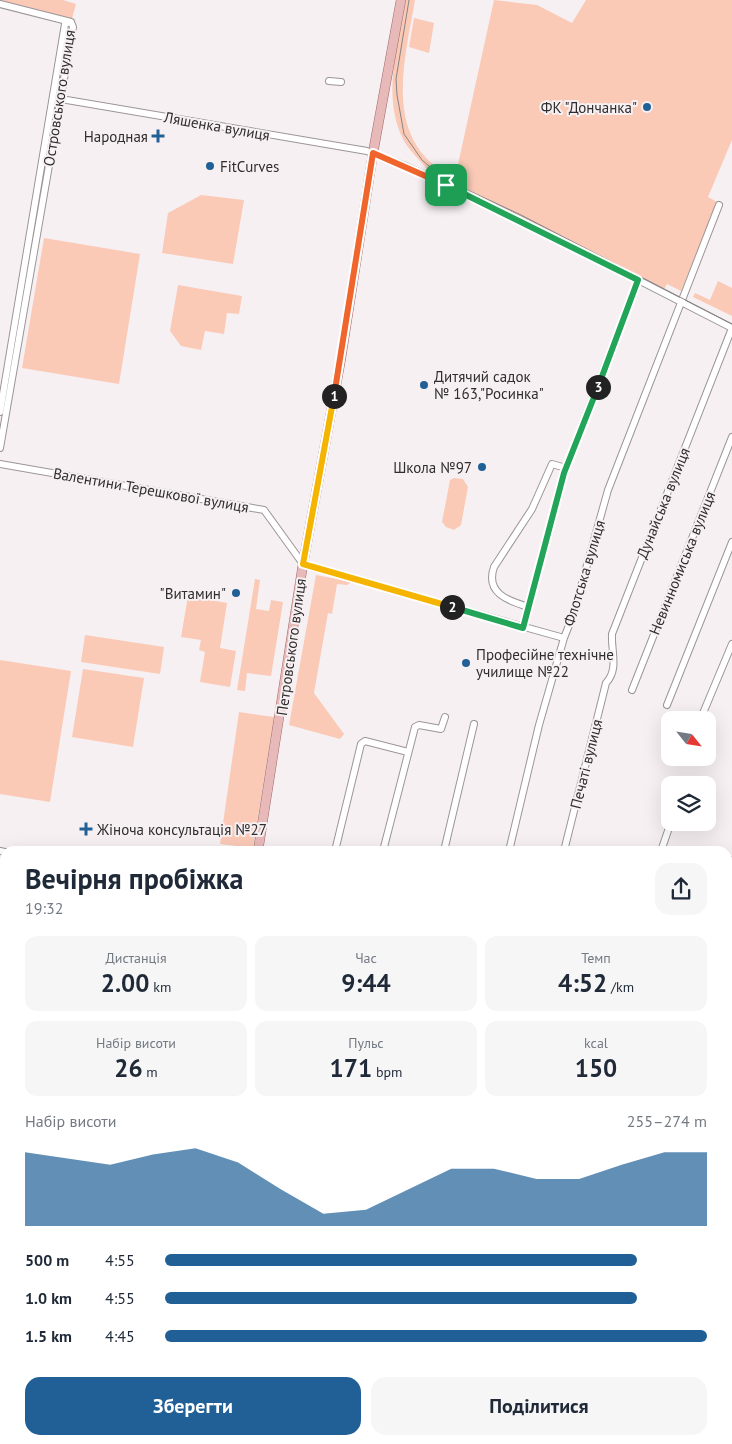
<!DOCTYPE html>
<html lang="uk">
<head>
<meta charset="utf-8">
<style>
	:root { --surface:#fff; --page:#f6f6f7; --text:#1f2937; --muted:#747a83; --accent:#206096 }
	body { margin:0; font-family:"PT Sans",sans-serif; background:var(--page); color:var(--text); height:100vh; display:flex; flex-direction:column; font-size:19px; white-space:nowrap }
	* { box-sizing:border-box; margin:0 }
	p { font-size:16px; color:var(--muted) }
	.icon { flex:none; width:28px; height:28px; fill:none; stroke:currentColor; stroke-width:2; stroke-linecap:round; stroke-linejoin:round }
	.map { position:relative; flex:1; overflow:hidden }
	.details { position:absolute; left:0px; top:846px; width:732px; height:599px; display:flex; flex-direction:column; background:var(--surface); border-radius:15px 15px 0 0; box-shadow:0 5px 20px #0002 }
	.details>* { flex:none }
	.needle { width:32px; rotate:120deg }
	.buttons { position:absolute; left:661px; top:711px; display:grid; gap:10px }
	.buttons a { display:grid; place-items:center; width:55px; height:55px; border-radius:10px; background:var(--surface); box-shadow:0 5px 20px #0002; font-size:25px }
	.pin { position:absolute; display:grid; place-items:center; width:42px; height:42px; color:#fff; margin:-21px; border-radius:10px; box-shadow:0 2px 8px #0006 }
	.km { position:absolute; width:25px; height:25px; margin:-12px; border-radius:50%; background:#222; color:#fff; font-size:14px; line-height:25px; text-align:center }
	.round { display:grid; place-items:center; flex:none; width:52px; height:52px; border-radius:15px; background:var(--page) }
	.summary { display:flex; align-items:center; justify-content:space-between; height:85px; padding:0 25px }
	h1 { font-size:28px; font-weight:600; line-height:38px }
	.figures { display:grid; grid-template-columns:repeat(3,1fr); gap:8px; height:85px; padding:5px 25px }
	.figures div { display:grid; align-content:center; border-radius:12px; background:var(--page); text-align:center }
	.figures b { font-size:25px; font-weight:600 }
	.figures small { font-size:14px; font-weight:400 }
	.figures p { font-size:14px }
	.chart { height:140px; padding:10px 25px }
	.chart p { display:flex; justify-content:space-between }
	.chart svg { width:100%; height:90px; margin-top:5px; fill:var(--accent); opacity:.7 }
	.action { display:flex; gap:10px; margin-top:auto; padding:10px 25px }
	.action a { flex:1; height:58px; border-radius:15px; background:var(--accent); color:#fff; font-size:20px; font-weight:600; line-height:58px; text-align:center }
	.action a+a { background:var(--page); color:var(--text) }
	ul { padding:0 25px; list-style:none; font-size:16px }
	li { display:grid; grid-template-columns:80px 60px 1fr; align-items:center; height:38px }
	li i { height:12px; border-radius:6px; background:var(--accent) }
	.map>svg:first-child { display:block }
</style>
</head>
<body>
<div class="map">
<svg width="732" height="1444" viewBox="0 0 732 1444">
	<rect width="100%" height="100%" fill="#f7f0f2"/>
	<path fill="#facab7" d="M 0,0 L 63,0 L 76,4 L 71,22 L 0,4 Z
		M 406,0 L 415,0 C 404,64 381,143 455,178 L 494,0 L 537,5 L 572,23 L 586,0 L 732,0 L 732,140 L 708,197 L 717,202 L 681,291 L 667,284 L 662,293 L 432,176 C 423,162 409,152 402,137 C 382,94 398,44 406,0 Z
		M 414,18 L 434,23 L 429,53 L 409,47 Z
		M 201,195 L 244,200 L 233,264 L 162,253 L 168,213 Z
		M 44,238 L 140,254 L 119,384 L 22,368 Z
		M 718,281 L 732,288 L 732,316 L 693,297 L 695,293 L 710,300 Z
		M 178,285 L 242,296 L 239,314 L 227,313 L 224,334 L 205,331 L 201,350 L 181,346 L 170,331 Z
		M 454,478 L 463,479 L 468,487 L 461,525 L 454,530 L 446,527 L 442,522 L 450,480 Z
		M 316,575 L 352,582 L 347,585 L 337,584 L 332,614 L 328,613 L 314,693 L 344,734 L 340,739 L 289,725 Z
		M 255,579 L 260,580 L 256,609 L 269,611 L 271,600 L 283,602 L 271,676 L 247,673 L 245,691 L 237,690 Z
		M 188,596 L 227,603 L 220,648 L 236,651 L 230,687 L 200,682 L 205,652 L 199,650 L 201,640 L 181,637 Z
		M 85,635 L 164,647 L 160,674 L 81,662 Z
		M 0,660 L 71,671 L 50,802 L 0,794 Z
		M 83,669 L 144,678 L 133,747 L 72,737 Z
		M 239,712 L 274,717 L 253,848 L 220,844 Z
		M 0,967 L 5,967 L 5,1227 L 0,1225 Z"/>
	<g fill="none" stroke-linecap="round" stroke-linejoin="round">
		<path stroke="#bd9ad0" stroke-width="1" d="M 728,1286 L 732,1280
			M 295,1444 L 296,1440
			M 688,1444 L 689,1440"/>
		<g stroke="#9c9597" stroke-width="8">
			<path id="minor" d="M 0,4 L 71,22
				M 329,81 L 341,82
				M 61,99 L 367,151 L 408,167 L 519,219 L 732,328
				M 0,412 L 65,24 L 71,22
				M 0,448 L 73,27 L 71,22
				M 0,464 L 264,510 L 303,564 L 307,566 L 564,638
				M 529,607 C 508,601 485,593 494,567 L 532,509 L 552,464 L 566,468
				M 523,628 L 564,473 L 638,280
				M 632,690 L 732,437
				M 667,705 L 732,542
				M 701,718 L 732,644
				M 0,851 L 5,852
				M 335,851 L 361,744 L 365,741 L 408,752
				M 383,851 L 415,727 L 419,725 L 441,729 L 445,717
				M 444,851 L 474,724
				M 509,851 L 539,725 L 564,638 L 573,615 L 608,490 L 719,205
				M 564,851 L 606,683 C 619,669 611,652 612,634 L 732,328
				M 661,851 L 671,822
				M 728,872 L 732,869
				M 0,1265 L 5,1266
				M 0,1306 L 5,1285
				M 0,1411 L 5,1412
				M 357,1440 L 360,1444
				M 11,1444 L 12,1440
				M 99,1444 L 100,1440
				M 209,1444 L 209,1440
				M 255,1444 L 255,1440
				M 382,1444 L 384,1440
				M 471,1444 L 472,1440
				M 598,1444 L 600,1440
				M 645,1444 L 646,1440"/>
		</g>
		<g stroke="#9e696a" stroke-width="10">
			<path id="major" d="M 258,851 L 303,564 L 341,358 L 373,153 L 401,0
				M 156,1444 L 157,1440"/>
		</g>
		<use href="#minor" stroke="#fff" stroke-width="6"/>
		<use href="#major" stroke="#e8b9b9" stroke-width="9"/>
		<path stroke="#878384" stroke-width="1" d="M 409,0 L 396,79 L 397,95 L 404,134 L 422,160 L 444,179 L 521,215 L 732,324"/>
		<path stroke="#878384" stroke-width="1" stroke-dasharray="2.5 5" stroke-linecap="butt" d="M 728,939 L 732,856
			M 539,1444 L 541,1440"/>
	</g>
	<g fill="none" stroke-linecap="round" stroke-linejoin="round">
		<g stroke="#fff" stroke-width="10">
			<path id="split-1" d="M 334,396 L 373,153 L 446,185"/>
		</g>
		<g stroke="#fff" stroke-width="10">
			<path id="split-2" d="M 334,396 L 303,564 L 452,607"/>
		</g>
		<g stroke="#fff" stroke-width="10">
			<path id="split-3" d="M 452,607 L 523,628 L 564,473 L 598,387"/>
		</g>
		<g stroke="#fff" stroke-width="10">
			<path id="split-4" d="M 446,185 L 638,280 L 598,387"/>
		</g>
		<use href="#split-1" stroke="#f0652b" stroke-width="6"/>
		<use href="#split-2" stroke="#f5b400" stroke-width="6"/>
		<use href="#split-3" stroke="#22a559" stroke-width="6"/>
		<use href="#split-4" stroke="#22a559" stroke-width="6"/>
	</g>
	<g fill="#206096" stroke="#f7f0f2" stroke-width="2">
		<circle cx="647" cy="107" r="5"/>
		<path d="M155.5 128.5h5v5h5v5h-5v5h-5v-5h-5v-5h5z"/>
		<circle cx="210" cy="166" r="5"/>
		<circle cx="424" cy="385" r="5"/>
		<circle cx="482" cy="467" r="5"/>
		<circle cx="236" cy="593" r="5"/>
		<circle cx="466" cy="663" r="5"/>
		<path d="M83.5 821.5h5v5h5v5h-5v5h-5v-5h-5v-5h5z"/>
	</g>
	<g text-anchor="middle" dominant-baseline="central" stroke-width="4" stroke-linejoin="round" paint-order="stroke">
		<g font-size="15" fill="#302d2e" stroke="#f7f0f2">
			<text transform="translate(59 98) rotate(-81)">Островського вулиця</text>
			<text transform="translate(217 126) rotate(10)">Ляшенка вулиця</text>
			<text transform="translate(151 490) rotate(10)">Валентини Терешкової вулиця</text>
			<text transform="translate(663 503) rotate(-68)">Дунайська вулиця</text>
			<text transform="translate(682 563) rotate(-68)">Невинномиська вулиця</text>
			<text transform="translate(584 573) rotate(-73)">Флотська вулиця</text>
			<text transform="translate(291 647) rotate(-82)">Петровського вулиця</text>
			<text transform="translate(586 764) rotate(-76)">Печаті вулиця</text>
		</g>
		<g font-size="15" fill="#302d2e" stroke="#f7f0f2" text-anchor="end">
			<text x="637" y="107">ФК "Дончанка"</text>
			<text x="148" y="136">Народная</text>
			<text x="220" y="166" text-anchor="start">FitCurves</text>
			<text x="434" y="376" text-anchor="start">Дитячий садок<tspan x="434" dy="17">№ 163,"Росинка"</tspan></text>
			<text x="472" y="467">Школа №97</text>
			<text x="226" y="593">"Витамин"</text>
			<text x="476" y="654" text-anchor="start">Професійне технічне<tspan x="476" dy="17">училище №22</tspan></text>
			<text x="97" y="829" text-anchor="start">Жіноча консультація №27</text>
		</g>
	</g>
</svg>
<div class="buttons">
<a><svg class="needle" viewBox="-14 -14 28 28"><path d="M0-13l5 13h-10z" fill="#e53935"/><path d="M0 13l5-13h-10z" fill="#747a83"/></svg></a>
<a><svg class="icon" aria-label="layers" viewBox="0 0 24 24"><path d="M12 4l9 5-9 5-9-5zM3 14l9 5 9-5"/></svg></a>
</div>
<div class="pin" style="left:446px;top:185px;background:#1e9e55"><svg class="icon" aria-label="arrive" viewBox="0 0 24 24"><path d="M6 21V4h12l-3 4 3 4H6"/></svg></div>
<b class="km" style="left:334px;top:396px">1</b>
<b class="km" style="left:452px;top:607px">2</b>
<b class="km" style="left:598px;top:387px">3</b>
<section class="details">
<div class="summary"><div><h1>Вечірня пробіжка</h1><p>19:32</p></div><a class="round"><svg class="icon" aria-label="share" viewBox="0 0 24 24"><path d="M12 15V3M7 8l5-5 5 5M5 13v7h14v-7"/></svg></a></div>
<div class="figures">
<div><p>Дистанція</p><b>2.00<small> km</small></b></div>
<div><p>Час</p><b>9:44</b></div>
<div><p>Темп</p><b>4:52<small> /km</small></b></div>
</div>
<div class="figures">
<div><p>Набір висоти</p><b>26<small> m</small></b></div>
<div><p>Пульс</p><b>171<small> bpm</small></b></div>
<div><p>kcal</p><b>150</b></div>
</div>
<div class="chart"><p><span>Набір висоти</span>255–274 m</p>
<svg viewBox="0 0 160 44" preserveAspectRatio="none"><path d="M0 44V8L10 11L20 14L30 9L40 6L50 13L60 26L70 38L80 36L90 26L100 16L110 16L120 21L130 21L140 14L150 8L160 8V44z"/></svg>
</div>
<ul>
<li><b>500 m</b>4:55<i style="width:87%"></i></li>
<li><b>1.0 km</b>4:55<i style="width:87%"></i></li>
<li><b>1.5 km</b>4:45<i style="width:100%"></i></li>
</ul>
<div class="action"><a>Зберегти</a><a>Поділитися</a></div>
</section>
</div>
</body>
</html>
